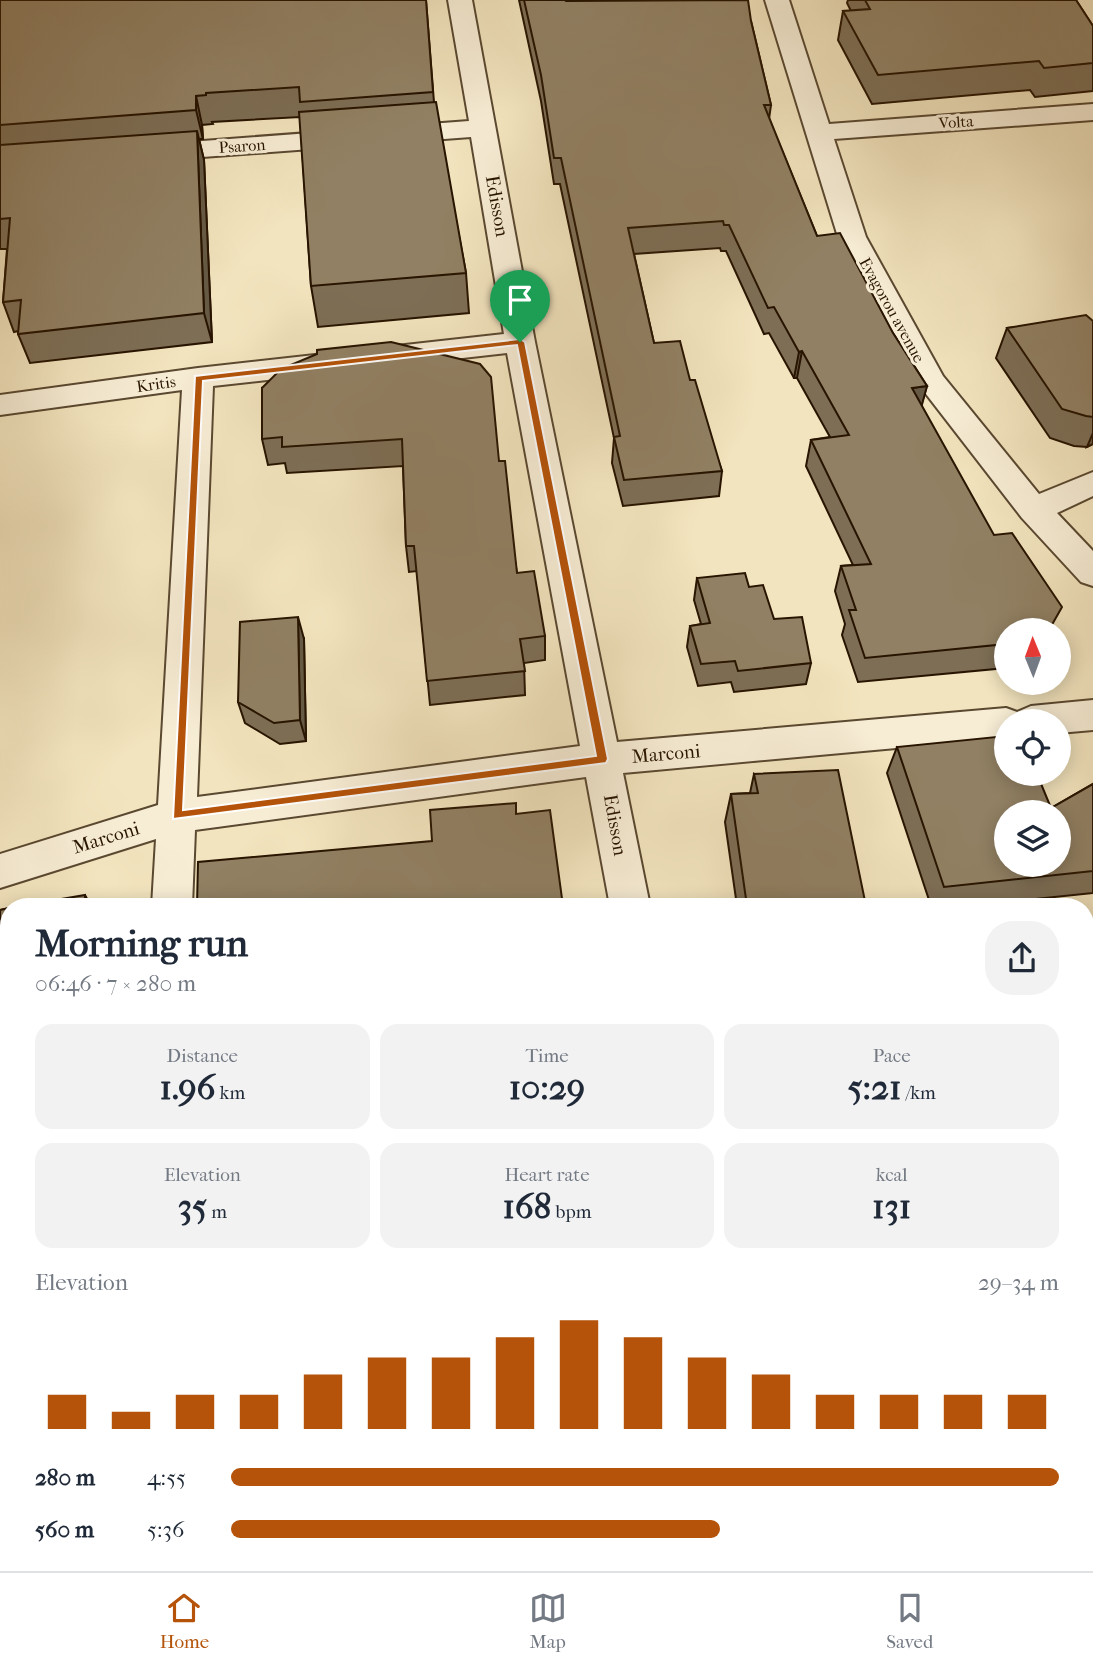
<!DOCTYPE html>
<html lang="en">
<head>
<meta charset="utf-8">
<style>
	:root { --surface:#fff; --page:#f2f2f3; --text:#1f2937; --muted:#747a83; --line:#e0e1e3; --accent:#b45309 }
	body { margin:0; font-family:"IM FELL French Canon",serif; background:var(--page); color:var(--text); height:100vh; display:flex; flex-direction:column; font-size:26px; white-space:nowrap }
	* { box-sizing:border-box; margin:0 }
	p { font-size:23px; color:var(--muted) }
	.icon { flex:none; width:38px; height:38px; fill:none; stroke:currentColor; stroke-width:2; stroke-linecap:round; stroke-linejoin:round }
	.map { position:relative; flex:1; overflow:hidden }
	.drawer { position:absolute; left:0px; top:898px; width:1094px; height:674px; display:flex; flex-direction:column; background:var(--surface); border-radius:28px 28px 0 0; box-shadow:0 4px 18px #0003 }
	.drawer>* { flex:none }
	.needle { width:46px; rotate:359deg }
	.fabs { position:absolute; left:994px; top:618px; display:grid; gap:14px }
	.fabs a { display:grid; place-items:center; width:77px; height:77px; border-radius:50%; background:var(--surface); box-shadow:0 4px 18px #0003; font-size:35px }
	.pin { position:absolute; display:grid; place-items:center; width:60px; height:60px; color:#fff; margin:-72px -30px; border-radius:50% 50% 50% 0; rotate:-45deg; box-shadow:0 0 7px #0007 }
	.pin .icon { rotate:45deg }
	.round { display:grid; place-items:center; flex:none; width:74px; height:74px; border-radius:28px; background:var(--page) }
	.headline { display:flex; align-items:center; justify-content:space-between; height:119px; padding:0 35px }
	h1 { font-size:38px; font-weight:700; line-height:52px }
	.metrics { display:grid; grid-template-columns:repeat(3,1fr); gap:10px; height:119px; padding:7px 35px }
	.metrics div { display:grid; align-content:center; border-radius:18px; background:var(--page); text-align:center }
	.metrics b { font-size:35px; font-weight:700 }
	.metrics small { font-size:19px; font-weight:400 }
	.metrics p { font-size:19px }
	.chart { height:196px; padding:14px 35px }
	.chart p { display:flex; justify-content:space-between }
	.chart svg { width:100%; height:126px; margin-top:7px; stroke:var(--accent); stroke-width:6 }
	ul { padding:0 35px; list-style:none; font-size:23px }
	li { display:grid; grid-template-columns:112px 84px 1fr; align-items:center; height:52px }
	li i { height:18px; border-radius:9px; background:var(--accent) }
	.dock { display:flex; justify-content:space-around; align-items:center; height:98px; border-top:2px solid var(--line); background:var(--surface); font-size:19px; color:var(--muted) }
	.dock a { display:grid; justify-items:center; gap:4px }
	.dock .selected { color:var(--accent) }
	.map>svg:first-child { display:block }
</style>
</head>
<body>
<div class="map">
<svg width="1093" height="1571" viewBox="0 0 1093 1571">
	<rect width="100%" height="100%" fill="#f2e4be"/>
	<filter id="stains"><feTurbulence type="fractalNoise" baseFrequency=".00286" numOctaves="4"/><feColorMatrix values="0 0 0 0 .2 0 0 0 0 .09 0 0 0 0 .02 0 0 0 .5 -.17"/></filter>
	<radialGradient id="worn" r=".72"><stop offset=".6" stop-color="#630" stop-opacity="0"/><stop offset="1" stop-color="#630" stop-opacity=".3"/></radialGradient>
	<g fill="none" stroke-linecap="round" stroke-linejoin="round">
		<g stroke="#5a4830" stroke-width="4">
			<path id="minor" d="M 448,0 L 472,0 L 535,342 L 617,742 L 1006,708 L 1017,712 L 1031,706 L 1093,700 L 1093,730 L 1059,733 L 1059,721 L 1006,721 L 1006,738 L 623,773 L 650,906 L 610,906 L 586,777 L 195,830 L 192,906 L 152,906 L 156,839 L 0,888 L 0,854 L 158,805 L 182,390 L 0,415 L 0,395 L 198,368 L 504,334 L 471,137 L 149,161 L 140,159 L 136,153 L 140,147 L 149,145 L 469,121 ZM 507,353 L 580,746 L 197,797 L 213,386 Z
				M 765,0 L 789,0 L 829,124 L 1093,104 L 1093,120 L 834,139 L 866,237 L 943,376 L 1039,494 L 1093,472 L 1093,496 L 1057,513 L 1093,551 L 1093,586 L 1081,582 L 1022,518 L 916,381 L 838,237 Z
				M 724,1563 L 778,1563 L 779,1571 L 725,1571 Z"/>
		</g>
		<use href="#minor" fill="#f7edd5" fill-rule="evenodd"/>
	</g>
	<path fill="#7d6e55" stroke="#281400" stroke-width="2" d="M 0,0 L 426,0 L 434,102 L 466,273 L 469,313 L 318,327 L 311,286 L 300,117 L 212,122 L 213,124 L 202,125 L 203,139 L 199,139 L 204,160 L 212,342 L 30,363 L 18,334 L 18,331 L 14,332 L 3,302 L 7,249 L 0,249 Z
		M 519,0 L 565,0 L 751,21 L 771,105 L 769,119 L 817,236 L 893,333 L 927,386 L 921,406 L 1006,630 L 1006,668 L 858,682 L 842,635 L 845,624 L 835,591 L 841,566 L 853,565 L 806,466 L 811,440 L 830,437 L 797,378 L 794,378 L 769,333 L 764,334 L 726,251 L 721,251 L 720,248 L 634,254 L 654,343 L 690,380 L 722,471 L 719,496 L 623,506 L 612,463 L 614,438 L 560,184 L 554,184 L 541,101 Z
		M 848,0 L 1076,0 L 1093,26 L 1093,91 L 1035,97 L 1030,90 L 872,104 L 838,40 L 843,11 L 851,11 L 847,3 Z
		M 1093,321 L 1093,444 L 1087,447 L 1074,446 L 1050,438 L 996,358 L 1007,328 Z
		M 262,388 L 499,461 L 517,573 L 545,636 L 545,660 L 524,663 L 525,695 L 430,705 L 417,571 L 409,572 L 406,546 L 403,466 L 287,473 L 285,463 L 268,465 L 262,439 Z
		M 697,578 L 749,587 L 774,619 L 811,663 L 806,684 L 734,692 L 731,682 L 698,686 L 687,647 L 690,626 L 701,624 L 694,600 Z
		M 304,639 L 306,741 L 280,744 L 245,723 L 238,702 Z
		M 897,747 L 1051,808 L 1093,784 L 1093,893 L 967,906 L 931,906 L 887,773 Z
		M 754,774 L 866,906 L 737,906 L 725,822 L 731,794 L 750,793 Z
		M 9,908 L 9,1054 L 0,1056 L 0,910 Z
		M 1093,1145 L 1093,1263 L 1085,1258 L 1085,1199 L 1087,1195 L 1085,1194 L 1085,1159 Z
		M 1093,1520 L 1093,1571 L 1058,1571 L 1061,1563 L 1085,1563 L 1085,1522 Z
		M 870,1563 L 1016,1563 L 1018,1571 L 871,1571 Z"/>
	<path fill="#665a45" stroke="#281400" stroke-width="2" d="M 196,96 L 202,125 L 203,139 L 196,110 Z
		M 197,131 L 204,160 L 212,342 L 204,313 Z
		M 802,351 L 797,378 L 794,378 L 799,352 Z
		M 927,386 L 920,412 L 912,388 Z
		M 1093,433 L 1093,444 L 1087,447 Z
		M 298,617 L 304,639 L 306,741 L 300,720 Z
		M 85,895 L 91,906 L 85,906 Z"/>
	<path fill="#918063" stroke="#281400" stroke-width="2" fill-rule="evenodd" d="M 0,0 L 426,0 L 433,92 L 300,102 L 299,87 L 206,93 L 206,95 L 196,96 L 196,110 L 0,125 Z
		M 524,0 L 565,0 L 566,1 L 748,0 L 751,21 L 771,105 L 764,105 L 817,236 L 840,233 L 893,333 L 927,386 L 912,388 L 994,535 L 1012,533 L 1062,607 L 1049,630 L 1006,630 L 1006,644 L 865,658 L 849,610 L 856,610 L 841,566 L 871,564 L 811,440 L 849,435 L 802,351 L 799,352 L 774,307 L 768,308 L 729,225 L 724,225 L 723,221 L 628,228 L 654,343 L 680,341 L 690,380 L 695,380 L 722,471 L 624,480 L 614,437 L 620,436 L 561,158 L 554,158 L 541,75 Z
		M 865,0 L 1076,0 L 1093,26 L 1093,63 L 1044,68 L 1039,61 L 878,75 L 843,11 L 870,9 Z
		M 436,102 L 466,273 L 311,286 L 299,112 Z
		M 197,131 L 204,313 L 18,334 L 21,300 L 3,302 L 10,218 L 0,219 L 0,145 Z
		M 1086,315 L 1093,321 L 1093,417 L 1086,416 L 1062,409 L 1007,328 Z
		M 391,342 L 480,364 L 491,377 L 499,461 L 505,461 L 517,573 L 534,571 L 545,636 L 520,639 L 525,671 L 427,681 L 414,546 L 406,546 L 402,439 L 282,447 L 282,437 L 262,439 L 262,388 L 281,369 L 317,354 L 317,350 Z
		M 745,573 L 749,587 L 763,585 L 774,619 L 802,617 L 811,663 L 738,671 L 735,661 L 701,664 L 690,626 L 710,623 L 697,578 Z
		M 298,617 L 300,720 L 274,723 L 238,702 L 240,622 Z
		M 1006,736 L 1006,774 L 1037,774 L 1051,808 L 1093,784 L 1093,871 L 944,887 L 897,747 ZM 1006,812 L 1059,812 L 1059,864 L 1006,864 Z
		M 838,770 L 866,906 L 747,906 L 731,794 L 758,793 L 754,774 Z
		M 516,803 L 516,814 L 550,810 L 563,906 L 197,906 L 198,862 L 432,841 L 430,810 Z
		M 85,895 L 85,906 L 20,906 Z
		M 9,908 L 9,1027 L 0,1029 L 0,910 Z
		M 1093,1158 L 1093,1176 L 1086,1172 Z
		M 1093,1200 L 1093,1241 L 1085,1236 L 1085,1215 Z
		M 1093,1537 L 1093,1571 L 1079,1571 L 1082,1563 L 1085,1563 L 1085,1557 Z
		M 486,1563 L 667,1563 L 668,1571 L 486,1571 Z
		M 886,1563 L 1016,1563 L 1018,1571 L 887,1571 Z"/>
	<path fill="#b45309" stroke="#fff" stroke-width="2" fill-rule="evenodd" d="M 520,339 L 525,342 L 608,759 L 606,763 L 173,819 L 195,376 ZM 517,345 L 596,756 L 183,810 L 203,381 Z"/>
	<g text-anchor="middle" dominant-baseline="central" stroke-width="6" stroke-linejoin="round" paint-order="stroke">
		<g font-size="16" fill="#281400" stroke="#f7edd5">
			<text transform="translate(956 122) rotate(-4)">Volta</text>
			<text transform="translate(242 146) rotate(-4)">Psaron</text>
			<text transform="translate(892 310) rotate(61)">Evagorou avenue</text>
			<text transform="translate(156 384) rotate(-8)">Kritis</text>
		</g>
		<g font-size="19" fill="#281400" stroke="#f7edd5">
			<text transform="translate(497 206) rotate(80)">Edisson</text>
			<text transform="translate(666 754) rotate(-5)">Marconi</text>
			<text transform="translate(615 825) rotate(80)">Edisson</text>
			<text transform="translate(106 838) rotate(-17)">Marconi</text>
		</g>
	</g>
	<rect width="100%" height="100%" filter="url(#stains)"/>
	<rect width="100%" height="100%" fill="url(#worn)"/>
</svg>
<div class="fabs">
<a><svg class="needle" viewBox="-14 -14 28 28"><path d="M0-13l5 13h-10z" fill="#e53935"/><path d="M0 13l5-13h-10z" fill="#747a83"/></svg></a>
<a><svg class="icon" aria-label="locate" viewBox="0 0 24 24"><circle cx="12" cy="12" r="6"/><path d="M12 2v4M12 18v4M2 12h4M18 12h4"/></svg></a>
<a><svg class="icon" aria-label="layers" viewBox="0 0 24 24"><path d="M12 4l9 5-9 5-9-5zM3 14l9 5 9-5"/></svg></a>
</div>
<div class="pin" style="left:520px;top:342px;background:#1e9e55"><svg class="icon" aria-label="arrive" viewBox="0 0 24 24"><path d="M6 21V4h12l-3 4 3 4H6"/></svg></div>
<section class="drawer">
<div class="headline"><div><h1>Morning run</h1><p>06:46 · 7 × 280 m</p></div><a class="round"><svg class="icon" aria-label="share" viewBox="0 0 24 24"><path d="M12 15V3M7 8l5-5 5 5M5 13v7h14v-7"/></svg></a></div>
<div class="metrics">
<div><p>Distance</p><b>1.96<small> km</small></b></div>
<div><p>Time</p><b>10:29</b></div>
<div><p>Pace</p><b>5:21<small> /km</small></b></div>
</div>
<div class="metrics">
<div><p>Elevation</p><b>35<small> m</small></b></div>
<div><p>Heart rate</p><b>168<small> bpm</small></b></div>
<div><p>kcal</p><b>131</b></div>
</div>
<div class="chart"><p><span>Elevation</span>29–34 m</p>
<svg viewBox="0 0 160 44" preserveAspectRatio="none"><path d="M5 44V32M15 44V38M25 44V32M35 44V32M45 44V25M55 44V19M65 44V19M75 44V12M85 44V6M95 44V12M105 44V19M115 44V25M125 44V32M135 44V32M145 44V32M155 44V32"/></svg>
</div>
<ul>
<li><b>280 m</b>4:55<i style="width:100%"></i></li>
<li><b>560 m</b>5:36<i style="width:59%"></i></li>
</ul>
</section>
</div>
<nav class="dock">
<a class="selected"><svg class="icon" aria-label="home" viewBox="0 0 24 24"><path d="M3 11l9-7 9 7M6 9v11h12V9"/></svg>Home</a>
<a><svg class="icon" aria-label="map" viewBox="0 0 24 24"><path d="M3 6l6-2 6 2 6-2v14l-6 2-6-2-6 2zM9 4v14M15 6v14"/></svg>Map</a>
<a><svg class="icon" aria-label="saved" viewBox="0 0 24 24"><path d="M7 4h10v16l-5-4-5 4z"/></svg>Saved</a>
</nav>
</body>
</html>
